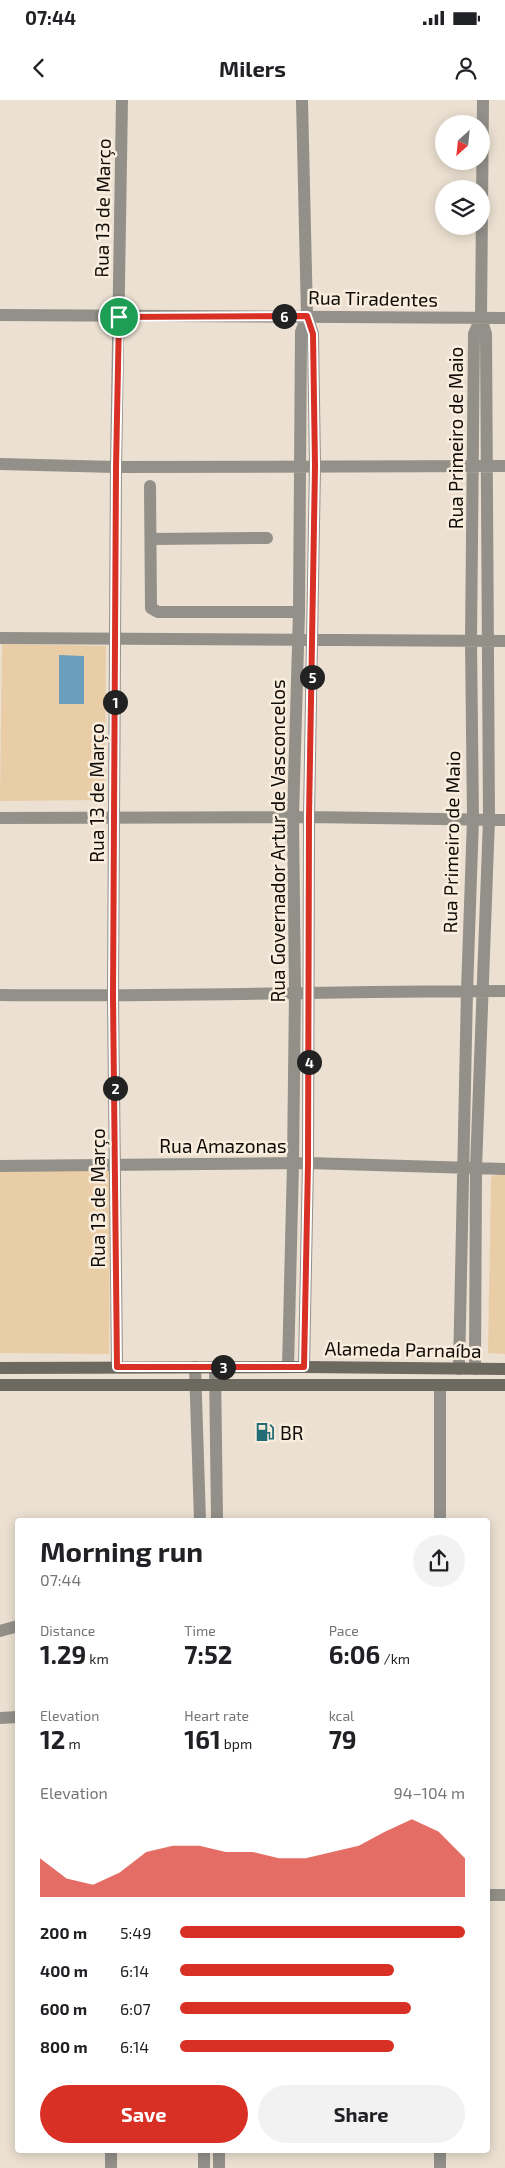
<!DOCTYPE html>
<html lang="en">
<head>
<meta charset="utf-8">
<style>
	:root { --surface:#fff; --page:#f2f2f2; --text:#202124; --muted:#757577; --accent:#d93025 }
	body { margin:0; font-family:"Exo 2",sans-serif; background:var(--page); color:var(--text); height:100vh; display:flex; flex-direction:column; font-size:19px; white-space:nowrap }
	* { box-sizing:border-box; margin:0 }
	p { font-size:16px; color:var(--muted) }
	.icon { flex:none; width:28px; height:28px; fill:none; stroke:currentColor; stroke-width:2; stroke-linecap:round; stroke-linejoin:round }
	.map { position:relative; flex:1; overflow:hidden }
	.drawer { position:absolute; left:15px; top:1418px; width:475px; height:635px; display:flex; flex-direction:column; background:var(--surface); border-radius:5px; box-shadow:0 2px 12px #0003 }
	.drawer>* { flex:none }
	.needle { width:32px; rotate:207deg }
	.controls { position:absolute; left:435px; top:15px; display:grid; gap:10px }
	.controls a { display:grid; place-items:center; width:55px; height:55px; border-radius:50%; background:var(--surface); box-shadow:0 2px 12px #0003; font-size:25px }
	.pin { position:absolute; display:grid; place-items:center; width:42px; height:42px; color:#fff; margin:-21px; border:2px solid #fff; border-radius:50%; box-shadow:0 1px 5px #0007 }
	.km { position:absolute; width:25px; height:25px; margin:-12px; border-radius:50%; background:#222; color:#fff; font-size:14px; line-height:25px; text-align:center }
	.round { display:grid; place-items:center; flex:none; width:52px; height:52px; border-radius:26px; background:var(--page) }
	.head { display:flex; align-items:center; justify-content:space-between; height:85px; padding:0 25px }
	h1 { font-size:28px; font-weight:700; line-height:38px }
	.figures { display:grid; grid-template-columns:repeat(3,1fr); gap:8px; height:85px; padding:5px 25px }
	.figures div { display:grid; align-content:center }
	.figures b { font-size:25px; font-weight:700 }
	.figures small { font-size:14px; font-weight:400 }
	.figures p { font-size:14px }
	.chart { height:140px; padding:10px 25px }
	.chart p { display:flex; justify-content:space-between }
	.chart svg { width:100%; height:90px; margin-top:5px; fill:var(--accent); opacity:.7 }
	.action { display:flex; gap:10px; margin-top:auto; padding:10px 25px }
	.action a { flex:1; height:58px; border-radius:30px; background:var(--accent); color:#fff; font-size:20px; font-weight:700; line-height:58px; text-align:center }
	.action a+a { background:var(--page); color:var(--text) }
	ul { padding:0 25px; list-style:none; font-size:16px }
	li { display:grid; grid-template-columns:80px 60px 1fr; align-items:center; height:38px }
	li i { height:12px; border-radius:6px; background:var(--accent) }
	.status { display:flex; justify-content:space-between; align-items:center; height:35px; padding:0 25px; background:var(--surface); direction:ltr }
	.status svg { height:14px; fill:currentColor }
	header { display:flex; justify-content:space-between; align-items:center; height:65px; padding:0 25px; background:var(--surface); font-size:22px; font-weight:700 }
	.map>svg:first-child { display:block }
</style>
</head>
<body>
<div class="status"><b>07:44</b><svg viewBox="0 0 49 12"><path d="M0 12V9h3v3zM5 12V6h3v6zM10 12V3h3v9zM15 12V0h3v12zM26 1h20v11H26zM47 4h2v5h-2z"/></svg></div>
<header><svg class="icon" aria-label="back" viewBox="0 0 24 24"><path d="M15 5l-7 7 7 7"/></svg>Milers<svg class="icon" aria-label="person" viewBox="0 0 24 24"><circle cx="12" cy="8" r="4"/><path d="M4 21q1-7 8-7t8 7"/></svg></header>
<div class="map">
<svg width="505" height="2068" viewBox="0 0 505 2068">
	<rect width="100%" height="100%" fill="#ebe0d1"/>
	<path fill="#e8cda6" d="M 2,544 L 106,546 L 105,700 L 0,701 Z
		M 110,1069 L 109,1254 L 0,1253 L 0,1072 Z
		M 497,1074 L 505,1074 L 505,1254 L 488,1253 L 491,1079 L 492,1076 Z"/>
	<path fill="#6a9ebc" d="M 59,555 L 84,556 L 84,604 L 59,604 Z"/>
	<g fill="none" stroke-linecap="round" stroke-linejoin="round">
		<path stroke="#929089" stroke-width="12" d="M 302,0 L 307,216 L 313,234 L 315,366 L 309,717 L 308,1063 L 304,1267
			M 0,215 L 505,218
			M 0,364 L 116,367 L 505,366
			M 150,386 L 151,508 L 158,512 L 299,512
			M 151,439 L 267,438
			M 0,538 L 505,541
			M 0,718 L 309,717 L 505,720
			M 0,895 C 168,897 337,891 505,891
			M 0,1066 L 308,1063 L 505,1069
			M 117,1267 L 113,896 L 116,367 L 122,0
			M 288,1267 L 293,1063 L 295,892 L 293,717 L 299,512 L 301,232 L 307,216
			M 459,1269 L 467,891 L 473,719 L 471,541 L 474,234 L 481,218
			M 475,1269 L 476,1068 L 489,719 L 486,234 L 481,218 L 483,0
			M 440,1420 L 440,1285
			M 0,1531 L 18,1526
			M 0,1618 L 18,1617
			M 488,1795 L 505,1795
			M 111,2050 L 111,2068
			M 440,2050 L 440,2068"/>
		<path stroke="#929089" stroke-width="12" d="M 195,1267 L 200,1420
			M 215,1267 L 217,1420
			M 204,2050 L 204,2068
			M 219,2050 L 219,2068"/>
		<path stroke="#6c695e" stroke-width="12" d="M 0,1268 L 304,1267 L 505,1269
			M 0,1285 L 505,1285"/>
	</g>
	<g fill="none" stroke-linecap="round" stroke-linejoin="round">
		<g stroke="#fff" stroke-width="10">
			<path id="route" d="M 307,216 L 313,234 L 315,366 L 309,717 L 308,1063 L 304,1267 L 117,1267 L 113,896 L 116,367 L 119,217 Z"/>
		</g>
		<use href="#route" stroke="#d93025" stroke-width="6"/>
	</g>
	<defs>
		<g id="fuel-bare" transform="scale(1.5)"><path d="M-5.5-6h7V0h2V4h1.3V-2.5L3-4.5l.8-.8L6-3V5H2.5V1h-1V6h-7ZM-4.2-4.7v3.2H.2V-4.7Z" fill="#226c76" stroke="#f9edde" stroke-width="2.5" paint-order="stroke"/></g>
	</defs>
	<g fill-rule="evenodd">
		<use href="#fuel-bare" x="265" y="1332"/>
	</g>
	<g text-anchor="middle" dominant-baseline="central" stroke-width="5" stroke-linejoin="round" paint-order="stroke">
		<g font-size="19" fill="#0f0c07" stroke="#f9edde">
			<text transform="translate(102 108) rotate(-89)">Rua 13 de Março</text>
			<text transform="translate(373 198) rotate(1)">Rua Tiradentes</text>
			<text transform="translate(455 338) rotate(-90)">Rua Primeiro de Maio</text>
			<text transform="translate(96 693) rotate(-90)">Rua 13 de Março</text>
			<text transform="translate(277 741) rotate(-90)">Rua Governador Artur de Vasconcelos</text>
			<text transform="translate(451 742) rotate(-89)">Rua Primeiro de Maio</text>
			<text x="223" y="1045">Rua Amazonas</text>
			<text transform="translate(97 1098) rotate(-90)">Rua 13 de Março</text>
			<text transform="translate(403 1249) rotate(1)">Alameda Parnaíba</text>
		</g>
		<g font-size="19" fill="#0f0c07" stroke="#f9edde" text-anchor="start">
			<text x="280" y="1332">BR</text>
		</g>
	</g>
</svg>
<div class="controls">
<a><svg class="needle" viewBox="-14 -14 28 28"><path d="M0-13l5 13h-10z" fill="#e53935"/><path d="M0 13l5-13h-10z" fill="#757577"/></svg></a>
<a><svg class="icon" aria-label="layers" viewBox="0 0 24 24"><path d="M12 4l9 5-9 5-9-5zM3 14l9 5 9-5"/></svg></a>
</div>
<div class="pin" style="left:119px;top:217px;background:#1e9e55"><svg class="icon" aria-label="arrive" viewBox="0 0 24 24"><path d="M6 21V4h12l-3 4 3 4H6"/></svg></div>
<b class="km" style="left:115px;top:602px">1</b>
<b class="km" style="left:115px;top:988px">2</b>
<b class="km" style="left:223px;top:1267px">3</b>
<b class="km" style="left:309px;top:962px">4</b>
<b class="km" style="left:312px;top:577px">5</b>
<b class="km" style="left:284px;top:216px">6</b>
<section class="drawer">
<div class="head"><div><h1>Morning run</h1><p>07:44</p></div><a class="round"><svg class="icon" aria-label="share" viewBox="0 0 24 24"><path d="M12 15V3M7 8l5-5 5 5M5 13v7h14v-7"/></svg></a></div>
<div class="figures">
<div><p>Distance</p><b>1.29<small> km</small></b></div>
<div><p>Time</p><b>7:52</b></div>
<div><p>Pace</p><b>6:06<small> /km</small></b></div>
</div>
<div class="figures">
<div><p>Elevation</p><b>12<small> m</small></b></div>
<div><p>Heart rate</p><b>161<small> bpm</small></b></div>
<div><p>kcal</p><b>79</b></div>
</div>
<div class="chart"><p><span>Elevation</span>94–104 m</p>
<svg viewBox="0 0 160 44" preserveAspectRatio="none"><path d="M0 44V25L10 35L20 38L30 32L40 22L50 19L60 19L70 22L80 22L90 25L100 25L110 22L120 19L130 12L140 6L150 12L160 25V44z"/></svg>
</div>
<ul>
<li><b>200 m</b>5:49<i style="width:100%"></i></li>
<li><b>400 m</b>6:14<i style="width:75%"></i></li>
<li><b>600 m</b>6:07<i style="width:81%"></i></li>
<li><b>800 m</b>6:14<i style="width:75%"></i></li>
</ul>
<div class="action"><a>Save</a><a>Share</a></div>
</section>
</div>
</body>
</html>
